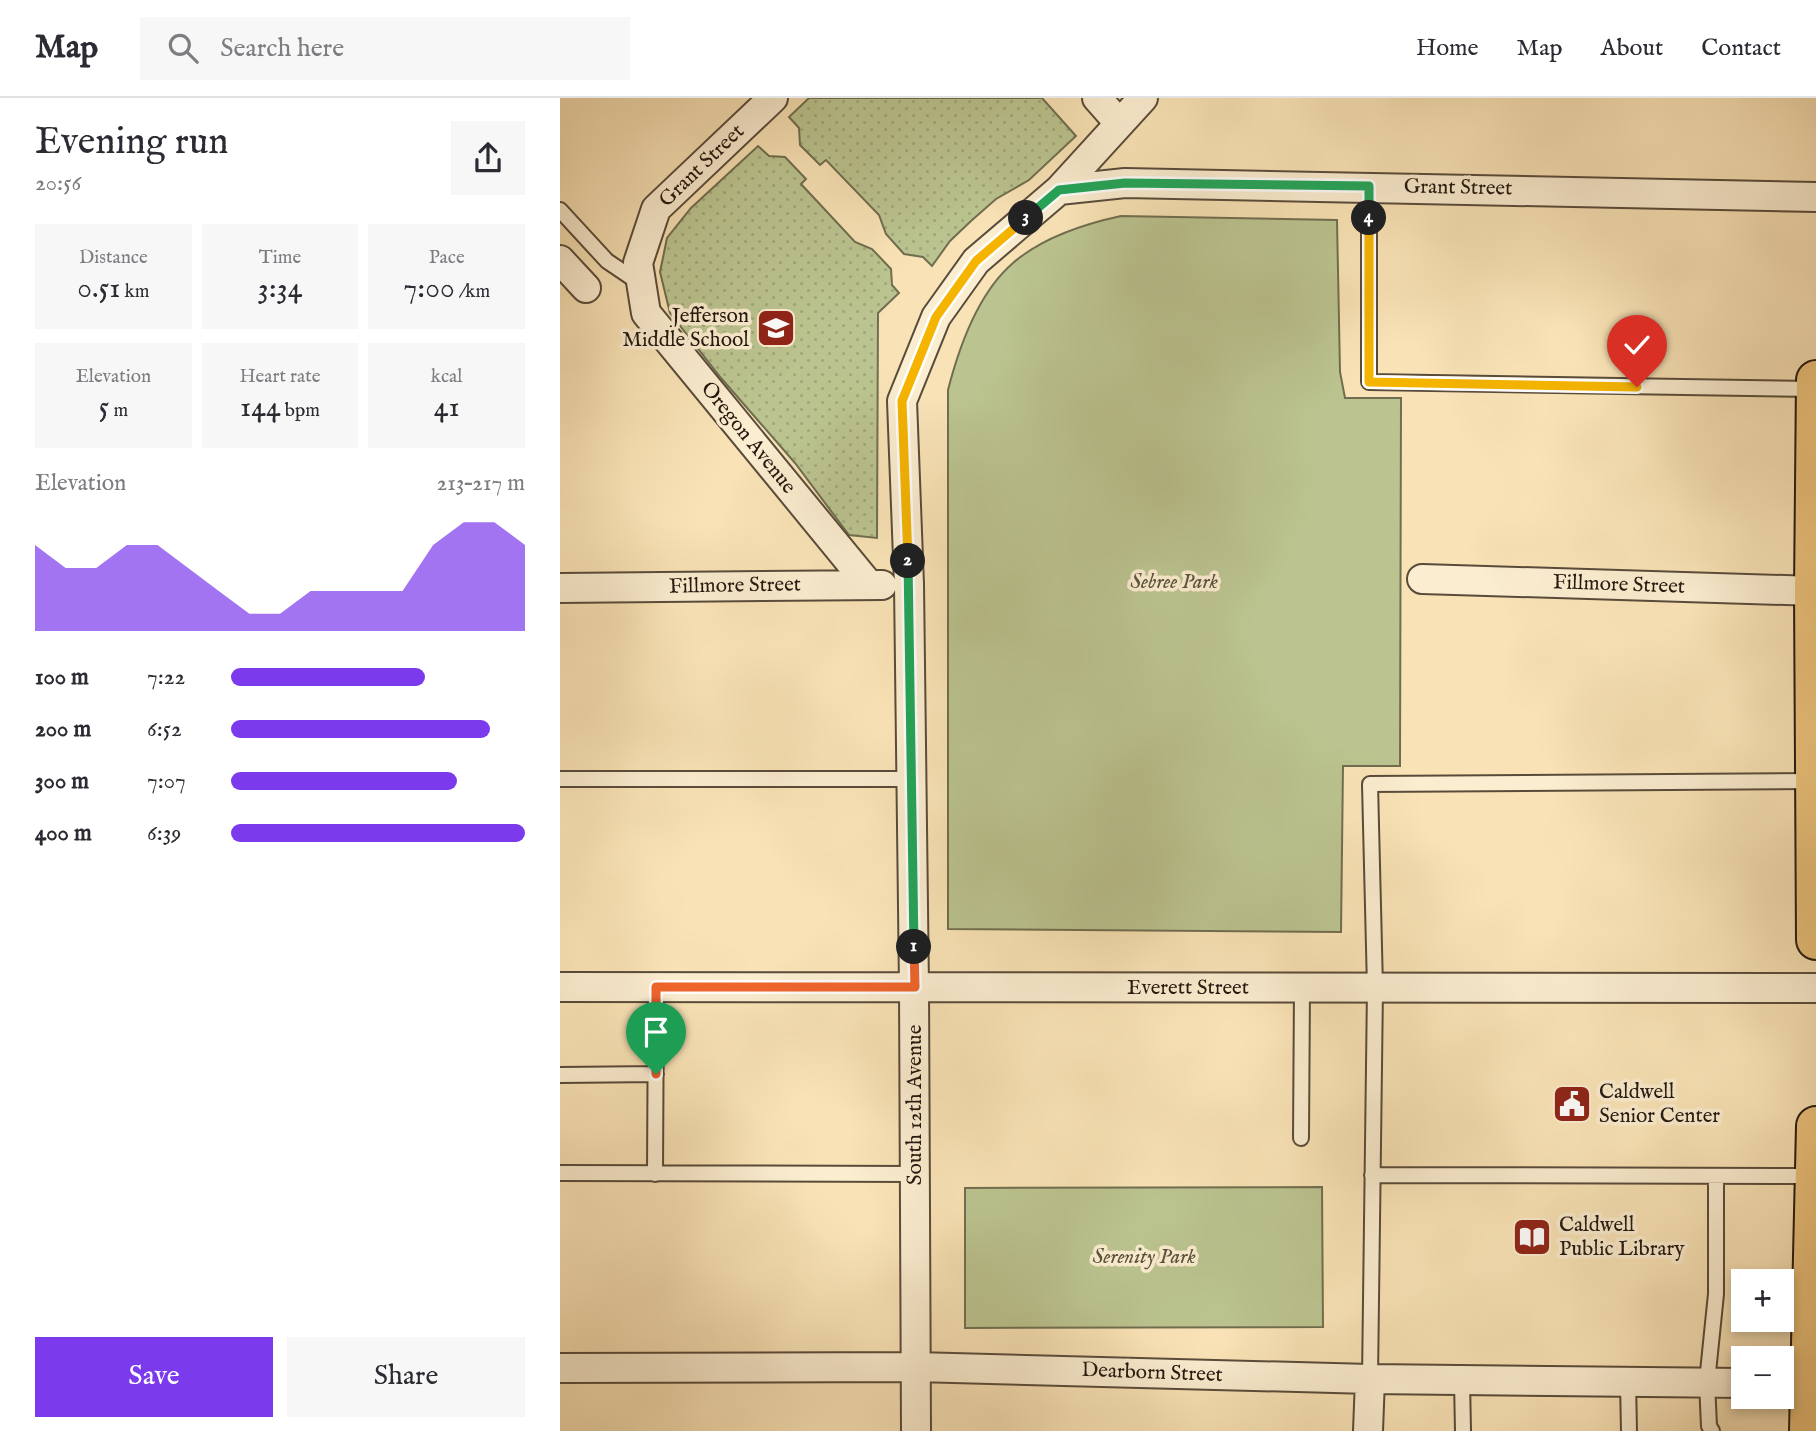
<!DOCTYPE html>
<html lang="en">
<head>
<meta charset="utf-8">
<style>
	:root { --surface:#fff; --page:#f7f7f7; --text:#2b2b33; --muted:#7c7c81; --line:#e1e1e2; --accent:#7c3aed }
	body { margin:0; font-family:"IM FELL English",serif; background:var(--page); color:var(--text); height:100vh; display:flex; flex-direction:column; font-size:26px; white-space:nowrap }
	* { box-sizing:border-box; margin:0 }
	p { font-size:23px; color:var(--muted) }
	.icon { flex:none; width:38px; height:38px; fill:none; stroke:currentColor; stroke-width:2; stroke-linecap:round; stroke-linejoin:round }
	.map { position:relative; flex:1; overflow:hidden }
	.side { display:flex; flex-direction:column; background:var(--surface); width:560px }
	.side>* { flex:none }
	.buttons { position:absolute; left:1171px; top:1171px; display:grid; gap:14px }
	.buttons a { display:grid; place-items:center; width:63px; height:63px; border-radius:0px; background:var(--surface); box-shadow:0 4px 10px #0003; font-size:35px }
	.pin { position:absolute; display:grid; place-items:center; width:60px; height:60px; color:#fff; margin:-72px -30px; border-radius:50% 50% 50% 0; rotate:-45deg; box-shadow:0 0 7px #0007 }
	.pin .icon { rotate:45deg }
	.km { position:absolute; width:35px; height:35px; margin:-18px; border-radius:50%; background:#222; color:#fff; font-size:19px; line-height:35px; text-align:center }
	.round { display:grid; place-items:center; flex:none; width:74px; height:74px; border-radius:0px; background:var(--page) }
	.head { display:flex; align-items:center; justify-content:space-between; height:119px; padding:0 35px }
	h1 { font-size:38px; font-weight:600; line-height:52px }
	.stats { display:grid; grid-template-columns:repeat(3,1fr); gap:10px; height:119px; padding:7px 35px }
	.stats div { display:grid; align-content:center; border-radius:0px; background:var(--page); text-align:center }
	.stats b { font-size:30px; font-weight:600 }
	.stats small { font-size:19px; font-weight:400 }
	.stats p { font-size:19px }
	.chart { height:196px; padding:14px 35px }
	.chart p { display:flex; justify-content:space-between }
	.chart svg { width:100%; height:126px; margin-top:7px; fill:var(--accent); opacity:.7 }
	.action { display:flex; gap:14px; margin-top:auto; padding:14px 35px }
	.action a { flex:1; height:80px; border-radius:0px; background:var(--accent); color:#fff; font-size:28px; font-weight:600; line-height:80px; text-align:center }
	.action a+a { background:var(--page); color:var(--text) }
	ul { padding:0 35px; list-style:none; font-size:23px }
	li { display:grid; grid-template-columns:112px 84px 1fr; align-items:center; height:52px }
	li i { height:18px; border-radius:9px; background:var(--accent) }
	header { display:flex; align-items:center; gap:42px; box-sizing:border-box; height:98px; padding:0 35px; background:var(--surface); border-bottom:2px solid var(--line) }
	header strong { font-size:33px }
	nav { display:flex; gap:38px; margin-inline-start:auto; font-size:24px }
	.search { width:490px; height:63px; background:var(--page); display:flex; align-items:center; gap:18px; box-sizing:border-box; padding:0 24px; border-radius:0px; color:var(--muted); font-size:26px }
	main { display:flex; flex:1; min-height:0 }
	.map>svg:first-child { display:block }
</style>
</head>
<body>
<header>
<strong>Map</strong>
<div class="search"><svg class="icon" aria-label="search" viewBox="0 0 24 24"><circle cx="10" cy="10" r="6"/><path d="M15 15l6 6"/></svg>Search here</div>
<nav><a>Home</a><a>Map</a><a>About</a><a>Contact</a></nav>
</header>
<main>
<section class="side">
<div class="head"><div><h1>Evening run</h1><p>20:56</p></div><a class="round"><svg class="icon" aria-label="share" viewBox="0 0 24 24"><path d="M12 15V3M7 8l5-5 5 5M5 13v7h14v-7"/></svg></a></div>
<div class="stats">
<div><p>Distance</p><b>0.51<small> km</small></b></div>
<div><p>Time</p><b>3:34</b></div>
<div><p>Pace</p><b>7:00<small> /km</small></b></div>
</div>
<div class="stats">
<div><p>Elevation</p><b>5<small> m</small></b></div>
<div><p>Heart rate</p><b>144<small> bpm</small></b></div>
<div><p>kcal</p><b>41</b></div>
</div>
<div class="chart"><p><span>Elevation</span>213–217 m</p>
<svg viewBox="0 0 160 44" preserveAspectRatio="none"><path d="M0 44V14L10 22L20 22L30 14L40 14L50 22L60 30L70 38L80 38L90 30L100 30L110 30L120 30L130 14L140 6L150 6L160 14V44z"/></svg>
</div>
<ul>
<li><b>100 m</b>7:22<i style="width:66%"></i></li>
<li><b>200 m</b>6:52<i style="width:88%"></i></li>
<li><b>300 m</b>7:07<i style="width:77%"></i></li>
<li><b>400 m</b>6:39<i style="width:100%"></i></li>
</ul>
<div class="action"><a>Save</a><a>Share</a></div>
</section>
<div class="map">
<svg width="1256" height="1333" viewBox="0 0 1256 1333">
	<defs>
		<pattern id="grass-dots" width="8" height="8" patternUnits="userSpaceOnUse" patternTransform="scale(1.75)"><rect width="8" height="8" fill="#bbc490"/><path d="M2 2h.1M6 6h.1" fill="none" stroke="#a1a87b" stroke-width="1.8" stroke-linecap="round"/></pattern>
	</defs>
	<rect width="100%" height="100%" fill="#f9e3b6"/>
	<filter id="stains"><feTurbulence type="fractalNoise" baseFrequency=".00286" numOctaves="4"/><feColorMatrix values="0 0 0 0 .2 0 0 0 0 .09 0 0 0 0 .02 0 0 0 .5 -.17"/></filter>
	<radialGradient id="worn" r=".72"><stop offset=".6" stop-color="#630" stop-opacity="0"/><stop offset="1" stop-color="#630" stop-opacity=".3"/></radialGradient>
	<path fill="url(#grass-dots)" stroke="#706e50" stroke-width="2" d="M 249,0 L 482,0 L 516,38 L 469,82 L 436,101 L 411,123 L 390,143 L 372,168 L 363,159 L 344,156 L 326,136 L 319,117 L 266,62 L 260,67 L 240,47 L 239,30 L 229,19 Z
		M 198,48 L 209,58 L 225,59 L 246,81 L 241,86 L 295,144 L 312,151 L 331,171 L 332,187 L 339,195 L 318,215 L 317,440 L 289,437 L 235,365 L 161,280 L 110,215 L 100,174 L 107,140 L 131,110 Z"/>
	<path fill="#bbc490" stroke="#706e50" stroke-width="2" d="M 561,118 L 777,122 L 780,274 L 785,300 L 841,300 L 840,668 L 783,668 L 781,834 L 388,831 L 388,292 C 399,249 418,195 453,165 C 483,139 524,126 561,118 Z
		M 762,1089 L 763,1229 L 405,1230 L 405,1090 Z"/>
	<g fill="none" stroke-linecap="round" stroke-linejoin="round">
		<g stroke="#594b3a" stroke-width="18">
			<path id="service" d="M 809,88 L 809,284 L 1255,291
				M 0,112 L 47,163 L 81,186
				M 0,681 L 352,681
				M 0,977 L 96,976
				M 741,1040 L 742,890
				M 0,1075 L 355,1076
				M 95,1076 L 96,889
				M 812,1077 L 1252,1078
				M 810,1281 L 815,890 L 810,686 L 1255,683
				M 902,1283 L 903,1333
				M 1068,1284 L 1069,1333
				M 1152,1333 L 1149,1328 L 1147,1284 L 1156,1196 L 1156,1078"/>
		</g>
		<g stroke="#594b3a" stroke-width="32">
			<path id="minor" d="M 213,0 L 96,111 L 78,165 L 86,215 L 309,487
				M 537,0 L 559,25
				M 499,92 L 565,85 L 1256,99
				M 0,162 L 26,190
				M 862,481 L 1256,493
				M 0,490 L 322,487
				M 0,889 L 1256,890
				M 0,1270 L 356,1269 L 810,1281 L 1183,1285
				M 1222,1285 L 1256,1285
				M 356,1333 L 354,889 L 349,486 L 342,303 L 376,219 L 416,163 L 499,92 L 583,0
				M 808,1333 L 810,1281"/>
		</g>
		<g stroke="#241810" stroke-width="42">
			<path id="primary" d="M 1256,282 L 1254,493 L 1256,842
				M 1249,1333 L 1256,1028"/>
		</g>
		<use href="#service" stroke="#fbedd0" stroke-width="14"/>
		<use href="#minor" stroke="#fbedd0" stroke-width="28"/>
		<use href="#primary" stroke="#ecc27b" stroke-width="38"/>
	</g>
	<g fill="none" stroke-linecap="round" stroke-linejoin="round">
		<g stroke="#fff" stroke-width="14">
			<path id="split-1" d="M 96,976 L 96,889 L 355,889 L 354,849"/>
		</g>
		<g stroke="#fff" stroke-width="14">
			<path id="split-2" d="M 348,463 L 354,849"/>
		</g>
		<g stroke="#fff" stroke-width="14">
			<path id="split-3" d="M 348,463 L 342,303 L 376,219 L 416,163 L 466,120"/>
		</g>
		<g stroke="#fff" stroke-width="14">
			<path id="split-4" d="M 466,120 L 499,92 L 565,85 L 809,88 L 809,120"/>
		</g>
		<g stroke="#fff" stroke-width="14">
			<path id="split-5" d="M 809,120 L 809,284 L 1077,289"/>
		</g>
		<use href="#split-1" stroke="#f0652b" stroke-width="9"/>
		<use href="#split-2" stroke="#22a559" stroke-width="9"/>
		<use href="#split-3" stroke="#f5b400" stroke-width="9"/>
		<use href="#split-4" stroke="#22a559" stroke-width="9"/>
		<use href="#split-5" stroke="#f5b400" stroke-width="9"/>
	</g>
	<defs>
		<g id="school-square" transform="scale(2.0125)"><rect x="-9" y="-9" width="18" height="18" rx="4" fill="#8f2418" stroke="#fbedd0"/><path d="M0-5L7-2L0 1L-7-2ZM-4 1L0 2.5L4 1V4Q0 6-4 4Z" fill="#fff"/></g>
		<g id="civic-square" transform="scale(2.0125)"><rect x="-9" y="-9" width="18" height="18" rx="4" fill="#8f2418" stroke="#fbedd0"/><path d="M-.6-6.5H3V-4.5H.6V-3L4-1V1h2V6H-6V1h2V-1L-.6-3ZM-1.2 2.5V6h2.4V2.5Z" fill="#fff"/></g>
		<g id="library-square" transform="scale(2.0125)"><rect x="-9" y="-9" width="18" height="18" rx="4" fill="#8f2418" stroke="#fbedd0"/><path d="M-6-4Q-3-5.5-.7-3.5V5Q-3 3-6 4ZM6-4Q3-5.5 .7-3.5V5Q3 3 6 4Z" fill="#fff"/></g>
	</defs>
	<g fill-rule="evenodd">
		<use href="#school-square" x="216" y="230"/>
		<use href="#civic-square" x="1012" y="1006"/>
		<use href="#library-square" x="972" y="1139"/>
	</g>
	<g text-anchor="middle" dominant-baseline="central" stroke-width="7" stroke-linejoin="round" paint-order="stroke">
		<g font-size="21" fill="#241810" stroke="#fbedd0">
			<text transform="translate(142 68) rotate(-44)">Grant Street</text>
			<text transform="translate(898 90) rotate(1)">Grant Street</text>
			<text transform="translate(188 340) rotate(51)">Oregon Avenue</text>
			<text transform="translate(1059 487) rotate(2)">Fillmore Street</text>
			<text transform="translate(175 488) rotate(-1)">Fillmore Street</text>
			<text x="628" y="890">Everett Street</text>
			<text transform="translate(355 1007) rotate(-90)">South 12th Avenue</text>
			<text transform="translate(592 1275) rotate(2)">Dearborn Street</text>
		</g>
		<g font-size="21" fill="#241810" stroke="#fbedd0" text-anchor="start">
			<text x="189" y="218" text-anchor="end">Jefferson<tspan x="189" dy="24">Middle School</tspan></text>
			<text x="1039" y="994">Caldwell<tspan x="1039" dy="24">Senior Center</tspan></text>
			<text x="999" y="1127">Caldwell<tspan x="999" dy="24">Public Library</tspan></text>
		</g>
		<g font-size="21" font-style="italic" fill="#59543d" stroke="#fbedd0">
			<text x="614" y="484">Sebree Park</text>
			<text x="584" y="1159">Serenity Park</text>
		</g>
	</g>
	<rect width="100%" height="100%" filter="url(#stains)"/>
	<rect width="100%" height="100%" fill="url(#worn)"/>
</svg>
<div class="buttons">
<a>+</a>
<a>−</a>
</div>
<div class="pin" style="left:96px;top:976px;background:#1e9e55"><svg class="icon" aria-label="arrive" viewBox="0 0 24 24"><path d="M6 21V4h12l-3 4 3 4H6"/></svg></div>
<div class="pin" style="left:1077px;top:289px;background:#d93025"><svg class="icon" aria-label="check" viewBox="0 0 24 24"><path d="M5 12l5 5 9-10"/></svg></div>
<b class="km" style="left:354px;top:849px">1</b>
<b class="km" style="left:348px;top:463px">2</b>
<b class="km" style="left:466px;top:120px">3</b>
<b class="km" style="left:809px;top:120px">4</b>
</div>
</main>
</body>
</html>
